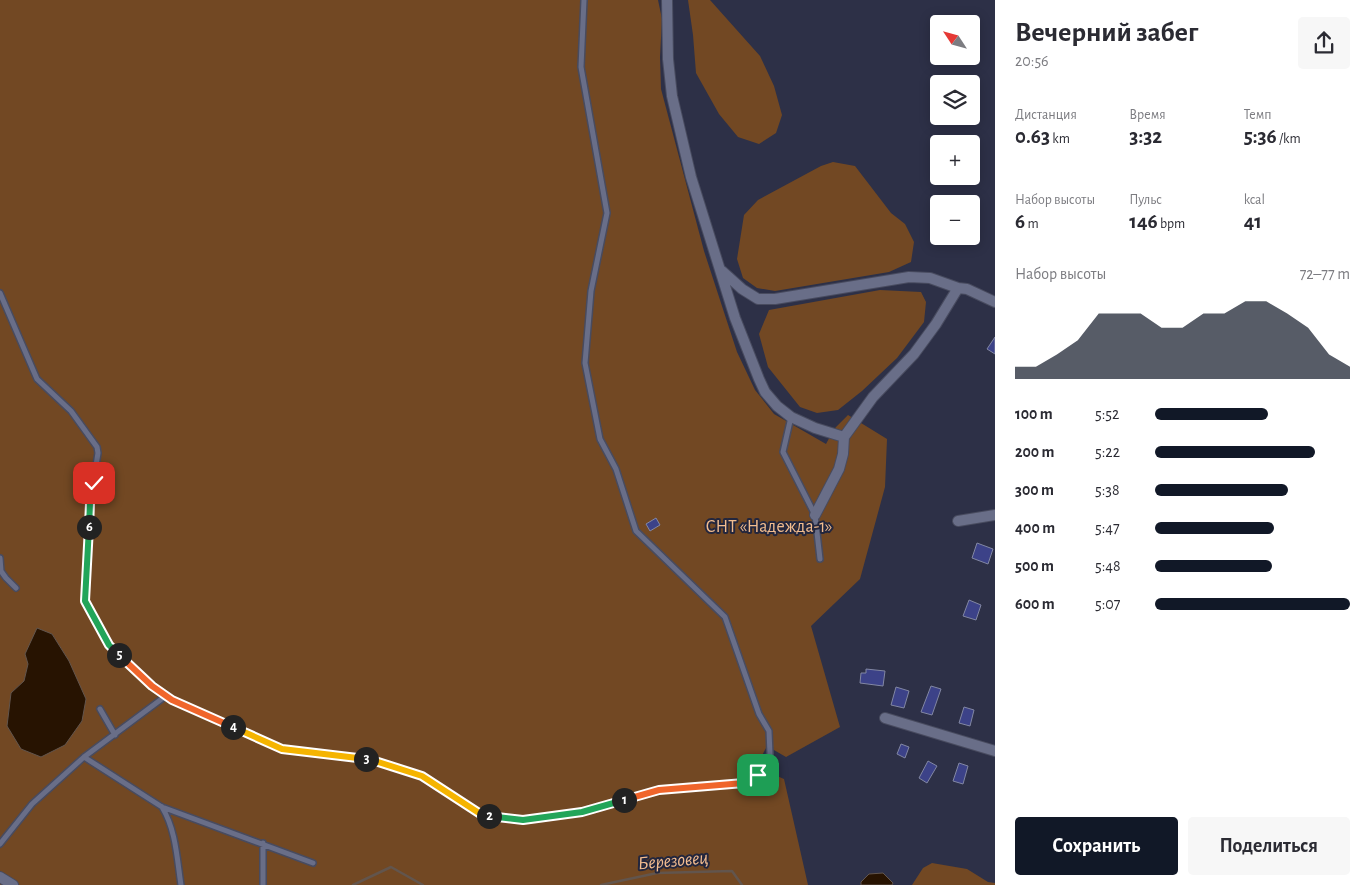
<!DOCTYPE html>
<html lang="ru">
<head>
<meta charset="utf-8">
<style>
	:root { --surface:#fff; --page:#f7f7f7; --text:#2b2b33; --muted:#7c7c81; --accent:#111827 }
	body { margin:0; font-family:"Alegreya Sans",sans-serif; background:var(--page); color:var(--text); height:100vh; display:flex; flex-direction:column; font-size:19px; white-space:nowrap }
	* { box-sizing:border-box; margin:0 }
	p { font-size:16px; color:var(--muted) }
	.icon { flex:none; width:28px; height:28px; fill:none; stroke:currentColor; stroke-width:2; stroke-linecap:round; stroke-linejoin:round }
	.map { position:relative; flex:1; overflow:hidden }
	.side { display:flex; flex-direction:column; background:var(--surface); width:375px }
	.side>* { flex:none }
	.needle { width:32px; rotate:306deg }
	.buttons { position:absolute; left:930px; top:15px; display:grid; gap:10px }
	.buttons a { display:grid; place-items:center; width:50px; height:50px; border-radius:5px; background:var(--surface); box-shadow:0 2px 12px #0003; font-size:25px }
	.pin { position:absolute; display:grid; place-items:center; width:42px; height:42px; color:#fff; margin:-21px; border-radius:10px; box-shadow:0 2px 8px #0006 }
	.km { position:absolute; width:25px; height:25px; margin:-12px; border-radius:50%; background:#222; color:#fff; font-size:14px; line-height:25px; text-align:center }
	.round { display:grid; place-items:center; flex:none; width:52px; height:52px; border-radius:5px; background:var(--page) }
	.summary { display:flex; align-items:center; justify-content:space-between; height:85px; padding:0 20px }
	h1 { font-size:28px; font-weight:700; line-height:38px }
	.metrics { display:grid; grid-template-columns:repeat(3,1fr); gap:8px; height:85px; padding:5px 20px }
	.metrics div { display:grid; align-content:center }
	.metrics b { font-size:21px; font-weight:700 }
	.metrics small { font-size:14px; font-weight:400 }
	.metrics p { font-size:14px }
	.chart { height:140px; padding:10px 20px }
	.chart p { display:flex; justify-content:space-between }
	.chart svg { width:100%; height:90px; margin-top:5px; fill:var(--accent); opacity:.7 }
	.primary-button { display:flex; gap:10px; margin-top:auto; padding:10px 20px }
	.primary-button a { flex:1; height:58px; border-radius:5px; background:var(--accent); color:#fff; font-size:20px; font-weight:700; line-height:58px; text-align:center }
	.primary-button a+a { background:var(--page); color:var(--text) }
	ul { padding:0 20px; list-style:none; font-size:16px }
	li { display:grid; grid-template-columns:80px 60px 1fr; align-items:center; height:38px }
	li i { height:12px; border-radius:6px; background:var(--accent) }
	main { display:flex; flex:1; min-height:0 }
	.map>svg:first-child { display:block }
</style>
</head>
<body>
<main>
<div class="map">
<svg width="995" height="885" viewBox="0 0 995 885">
	<rect width="100%" height="100%" fill="#2d3047"/>
	<path fill="#724823" fill-rule="evenodd" d="M 0,0 L 658,0 L 662,19 L 660,57 L 661,89 L 704,251 L 737,352 L 755,390 L 774,414 L 826,444 L 834,429 L 848,415 L 887,439 L 885,487 L 860,579 L 811,626 L 840,727 L 786,757 L 767,746 L 756,767 L 784,779 L 808,885 L 0,885 ZM 37,629 L 52,634 L 69,661 L 11,693 L 24,681 Z
		M 688,0 L 710,0 L 760,56 L 774,86 L 782,115 L 776,133 L 759,144 L 738,137 L 719,114 L 696,73 L 693,35 Z
		M 833,162 L 855,166 L 891,213 L 905,224 L 914,242 L 911,262 L 889,272 L 775,291 L 757,288 L 743,278 L 737,259 L 744,215 L 758,200 L 821,166 Z
		M 880,290 L 921,292 L 926,302 L 924,322 L 897,358 L 862,391 L 838,410 L 817,413 L 800,407 L 768,367 L 759,334 L 769,310 Z
		M 932,863 L 967,869 L 988,882 L 995,883 L 995,885 L 912,885 L 923,868 Z"/>
	<path fill="#271301" stroke="#62554d" d="M 37,628 L 52,634 L 69,661 L 86,699 L 82,721 L 65,745 L 41,757 L 21,749 L 7,726 L 11,693 L 24,681 L 28,664 L 25,654 Z
		M 883,873 L 893,883 L 892,885 L 861,885 L 861,882 L 869,874 Z"/>
	<g fill="none" stroke-linecap="round" stroke-linejoin="round">
		<path stroke="#62554d" stroke-width="2.5" d="M 353,885 L 391,867 L 423,885
			M 601,885 L 657,873 L 732,871 L 742,885"/>
	</g>
	<path fill="#3c4288" stroke="#8287a3" d="M 995,337 L 995,354 L 987,349 Z
		M 656,518 L 660,525 L 650,531 L 646,524 Z
		M 977,543 L 993,549 L 988,564 L 972,558 Z
		M 969,600 L 981,605 L 976,620 L 963,616 Z
		M 866,669 L 885,671 L 883,686 L 860,683 L 861,673 L 866,673 Z
		M 931,686 L 941,689 L 932,715 L 921,712 Z
		M 896,687 L 909,691 L 904,708 L 891,705 Z
		M 964,707 L 974,710 L 970,726 L 959,723 Z
		M 901,744 L 909,747 L 905,758 L 897,754 Z
		M 928,761 L 937,766 L 927,783 L 919,778 Z
		M 959,763 L 968,766 L 963,784 L 953,781 Z"/>
	<g fill="none" stroke-linecap="round" stroke-linejoin="round">
		<g stroke="#484b5f" stroke-width="8">
			<path id="service" d="M 0,293 L 37,379 L 71,411 L 97,447 L 98,453 L 90,503 L 85,601 L 109,645 L 153,686 L 172,700 L 282,749 L 375,761 L 422,777 L 482,815 L 523,820 L 582,812 L 659,790 L 744,783 L 758,775 L 770,754 L 769,731 L 759,714 L 725,617 L 636,531 L 616,469 L 600,439 L 585,363 L 591,291 L 607,213 L 581,67 L 584,0
				M 791,417 L 783,452 L 815,515 L 820,559
				M 0,558 L 1,571 L 6,578 L 16,588
				M 100,709 L 115,735
				M 84,757 L 162,807 L 313,863
				M 162,807 C 176,830 177,859 181,885
				M 263,843 L 263,885
				M 0,844 L 32,804 L 84,757 L 167,695"/>
		</g>
		<g stroke="#484b5f" stroke-width="12">
			<path id="minor" d="M 667,0 L 668,59 L 672,96 L 691,177 L 735,318 L 759,379 L 765,392 L 777,406 L 791,417 L 815,428 L 844,437
				M 722,271 L 742,289 L 758,299 L 775,299 L 909,277 L 930,278 L 958,288
				M 815,515 L 839,469 L 843,454 L 844,437 L 873,397 L 914,354 L 936,324 L 958,288 L 967,289 L 995,302
				M 958,521 L 995,515
				M 885,718 L 995,751
				M 0,877 L 13,885"/>
		</g>
		<use href="#service" stroke="#696e88" stroke-width="5"/>
		<use href="#minor" stroke="#696e88" stroke-width="10"/>
	</g>
	<g fill="none" stroke-linecap="round" stroke-linejoin="round">
		<g stroke="#fff" stroke-width="10">
			<path id="split-1" d="M 624,800 L 659,790 L 744,783 L 758,775"/>
		</g>
		<g stroke="#fff" stroke-width="10">
			<path id="split-2" d="M 489,816 L 523,820 L 582,812 L 624,800"/>
		</g>
		<g stroke="#fff" stroke-width="10">
			<path id="split-3" d="M 366,759 L 375,761 L 422,776 L 482,815 L 489,816"/>
		</g>
		<g stroke="#fff" stroke-width="10">
			<path id="split-4" d="M 233,727 L 282,749 L 366,759"/>
		</g>
		<g stroke="#fff" stroke-width="10">
			<path id="split-5" d="M 119,655 L 152,686 L 172,700 L 233,727"/>
		</g>
		<g stroke="#fff" stroke-width="10">
			<path id="split-6" d="M 89,527 L 85,601 L 109,645 L 119,655"/>
		</g>
		<g stroke="#fff" stroke-width="10">
			<path id="split-7" d="M 89,527 L 90,503 L 94,483"/>
		</g>
		<use href="#split-1" stroke="#f0652b" stroke-width="6"/>
		<use href="#split-2" stroke="#22a559" stroke-width="6"/>
		<use href="#split-3" stroke="#f5b400" stroke-width="6"/>
		<use href="#split-4" stroke="#f5b400" stroke-width="6"/>
		<use href="#split-5" stroke="#f0652b" stroke-width="6"/>
		<use href="#split-6" stroke="#22a559" stroke-width="6"/>
		<use href="#split-7" stroke="#22a559" stroke-width="6"/>
	</g>
	<g text-anchor="middle" dominant-baseline="central" stroke-width="4" stroke-linejoin="round" paint-order="stroke">
		<g font-size="18" fill="#f3bd8f" stroke="#23263d">
			<text x="769" y="527">СНТ «Надежда-1»</text>
		</g>
		<g font-size="19" font-style="italic" fill="#f5be91" stroke="#23263d">
			<text transform="translate(673 861) rotate(-5)">Березовец</text>
		</g>
	</g>
</svg>
<div class="buttons">
<a><svg class="needle" viewBox="-14 -14 28 28"><path d="M0-13l5 13h-10z" fill="#e53935"/><path d="M0 13l5-13h-10z" fill="#7c7c81"/></svg></a>
<a><svg class="icon" aria-label="layers" viewBox="0 0 24 24"><path d="M12 4l9 5-9 5-9-5zM3 14l9 5 9-5"/></svg></a>
<a>+</a>
<a>−</a>
</div>
<div class="pin" style="left:758px;top:775px;background:#1e9e55"><svg class="icon" aria-label="arrive" viewBox="0 0 24 24"><path d="M6 21V4h12l-3 4 3 4H6"/></svg></div>
<div class="pin" style="left:94px;top:483px;background:#d93025"><svg class="icon" aria-label="check" viewBox="0 0 24 24"><path d="M5 12l5 5 9-10"/></svg></div>
<b class="km" style="left:624px;top:800px">1</b>
<b class="km" style="left:489px;top:816px">2</b>
<b class="km" style="left:366px;top:759px">3</b>
<b class="km" style="left:233px;top:727px">4</b>
<b class="km" style="left:119px;top:655px">5</b>
<b class="km" style="left:89px;top:527px">6</b>
</div>
<section class="side">
<div class="summary"><div><h1>Вечерний забег</h1><p>20:56</p></div><a class="round"><svg class="icon" aria-label="share" viewBox="0 0 24 24"><path d="M12 15V3M7 8l5-5 5 5M5 13v7h14v-7"/></svg></a></div>
<div class="metrics">
<div><p>Дистанция</p><b>0.63<small> km</small></b></div>
<div><p>Время</p><b>3:32</b></div>
<div><p>Темп</p><b>5:36<small> /km</small></b></div>
</div>
<div class="metrics">
<div><p>Набор высоты</p><b>6<small> m</small></b></div>
<div><p>Пульс</p><b>146<small> bpm</small></b></div>
<div><p>kcal</p><b>41</b></div>
</div>
<div class="chart"><p><span>Набор высоты</span>72–77 m</p>
<svg viewBox="0 0 160 44" preserveAspectRatio="none"><path d="M0 44V38L10 38L20 32L30 25L40 12L50 12L60 12L70 19L80 19L90 12L100 12L110 6L120 6L130 12L140 19L150 32L160 38V44z"/></svg>
</div>
<ul>
<li><b>100 m</b>5:52<i style="width:58%"></i></li>
<li><b>200 m</b>5:22<i style="width:82%"></i></li>
<li><b>300 m</b>5:38<i style="width:68%"></i></li>
<li><b>400 m</b>5:47<i style="width:61%"></i></li>
<li><b>500 m</b>5:48<i style="width:60%"></i></li>
<li><b>600 m</b>5:07<i style="width:100%"></i></li>
</ul>
<div class="primary-button"><a>Сохранить</a><a>Поделиться</a></div>
</section>
</main>
</body>
</html>
